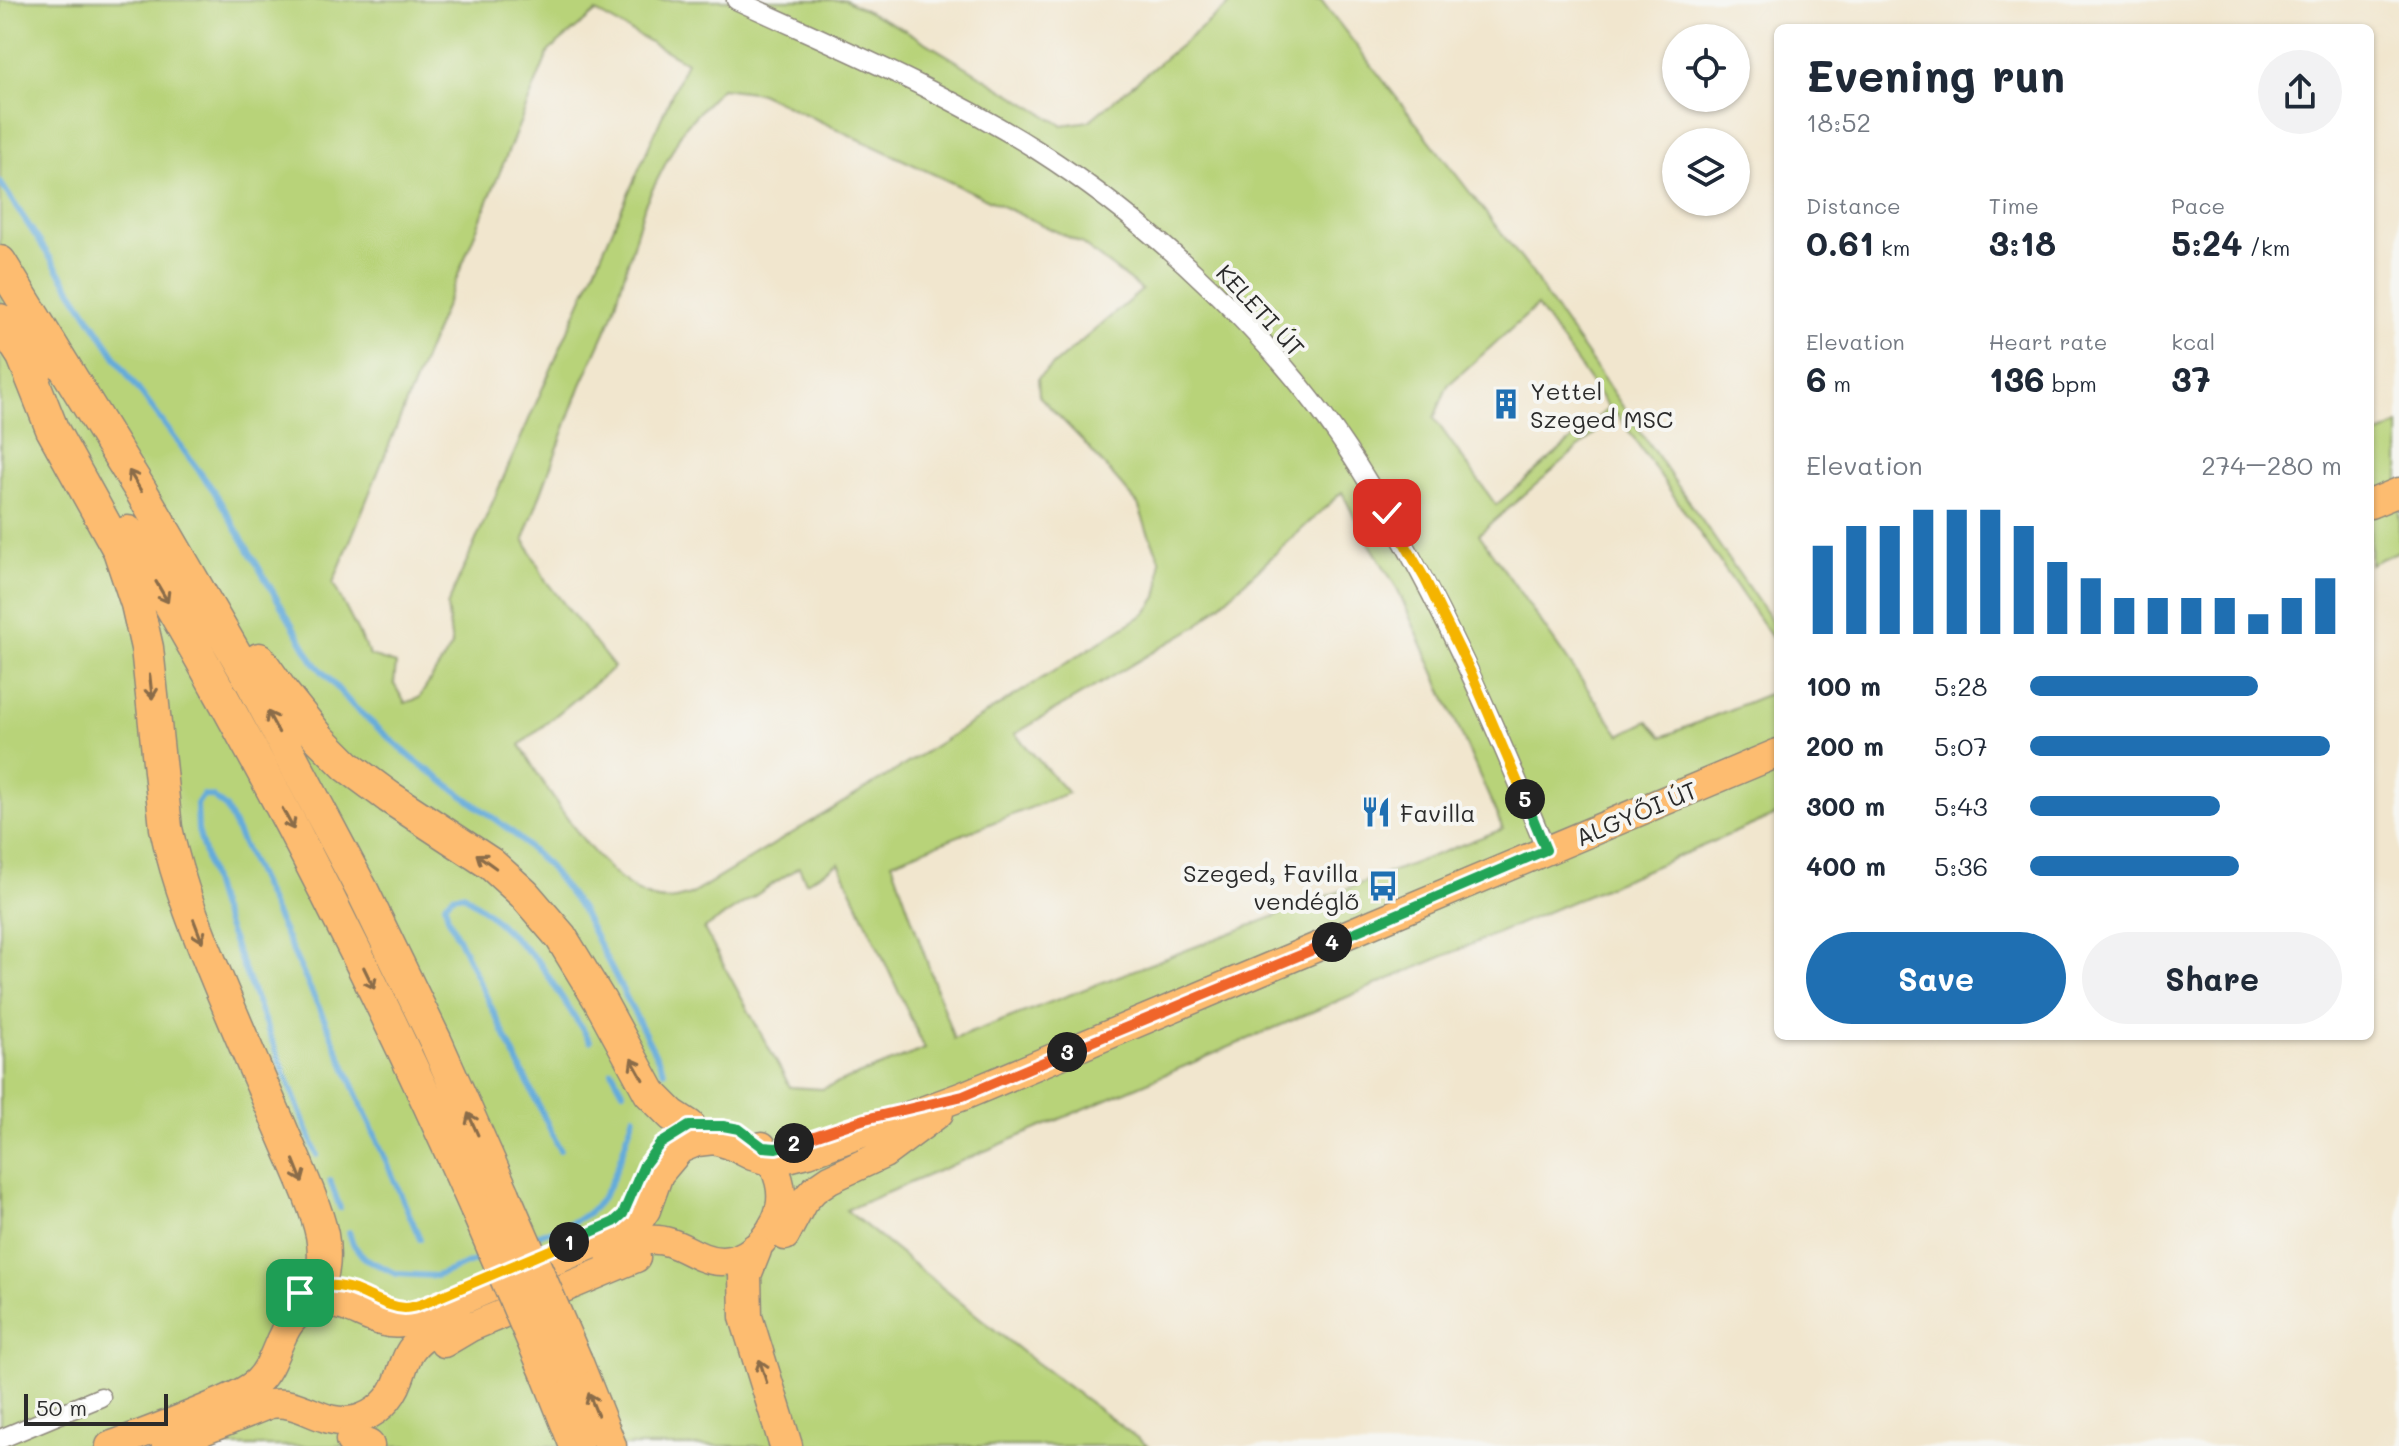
<!DOCTYPE html>
<html lang="en">
<head>
<meta charset="utf-8">
<style>
	:root { --surface:#fff; --page:#f2f2f3; --text:#1f2937; --muted:#747a83; --accent:#1f6fb2 }
	body { margin:0; font-family:Mali,sans-serif; background:var(--page); color:var(--text); height:100vh; display:flex; flex-direction:column; font-size:30px; white-space:nowrap }
	* { box-sizing:border-box; margin:0 }
	p { font-size:26px; color:var(--muted) }
	.icon { flex:none; width:44px; height:44px; fill:none; stroke:currentColor; stroke-width:2; stroke-linecap:round; stroke-linejoin:round }
	.map { position:relative; flex:1; overflow:hidden }
	.panel { position:absolute; left:1774px; top:24px; width:600px; height:1016px; display:flex; flex-direction:column; background:var(--surface); border-radius:12px; box-shadow:0 2px 6px #0004 }
	.panel>* { flex:none }
	.tools { position:absolute; left:1662px; top:24px; display:grid; gap:16px }
	.tools a { display:grid; place-items:center; width:88px; height:88px; border-radius:50%; background:var(--surface); box-shadow:0 2px 6px #0004; font-size:40px }
	.scale { position:absolute; left:24px; bottom:20px; width:144px; box-sizing:border-box; padding-left:8px; border:4px solid #2b2b2b; border-top:0; font-size:22px; line-height:28px; white-space:nowrap; color:#2b2b2b; -webkit-text-stroke:6px #f6f6f2; paint-order:stroke }
	.pin { position:absolute; display:grid; place-items:center; width:68px; height:68px; color:#fff; margin:-34px; border-radius:16px; box-shadow:0 4px 12px #0006 }
	.km { position:absolute; width:40px; height:40px; margin:-20px; border-radius:50%; background:#222; color:#fff; font-size:22px; line-height:40px; text-align:center }
	.round { display:grid; place-items:center; flex:none; width:84px; height:84px; border-radius:42px; background:var(--page) }
	.head { display:flex; align-items:center; justify-content:space-between; height:136px; padding:0 32px }
	h1 { font-size:44px; font-weight:800; line-height:60px }
	.stats { display:grid; grid-template-columns:repeat(3,1fr); gap:12px; height:136px; padding:8px 32px }
	.stats div { display:grid; align-content:center }
	.stats b { font-size:34px; font-weight:800 }
	.stats small { font-size:22px; font-weight:400 }
	.stats p { font-size:22px }
	.chart { height:224px; padding:16px 32px }
	.chart p { display:flex; justify-content:space-between }
	.chart svg { width:100%; height:144px; margin-top:8px; stroke:var(--accent); stroke-width:6 }
	.cta { display:flex; gap:16px; margin-top:auto; padding:16px 32px }
	.cta a { flex:1; height:92px; border-radius:48px; background:var(--accent); color:#fff; font-size:32px; font-weight:800; line-height:92px; text-align:center }
	.cta a+a { background:var(--page); color:var(--text) }
	ul { padding:0 32px; list-style:none; font-size:26px }
	li { display:grid; grid-template-columns:128px 96px 1fr; align-items:center; height:60px }
	li i { height:20px; border-radius:10px; background:var(--accent) }
	.map>svg:first-child { display:block }
</style>
</head>
<body>
<div class="map">
<svg width="2399" height="1446" viewBox="0 0 2399 1446">
	<rect width="100%" height="100%" fill="#f6f6f2"/>
	<filter id="ink" filterUnits="userSpaceOnUse"><feTurbulence type="fractalNoise" baseFrequency=".0125" numOctaves="2"/><feDisplacementMap in="SourceGraphic" scale="16" xChannelSelector="R" yChannelSelector="G"/><feConvolveMatrix kernelMatrix="1 2 1 2 8 2 1 2 1" color-interpolation-filters="sRGB"/></filter>
	<filter id="wash" filterUnits="userSpaceOnUse"><feTurbulence type="fractalNoise" baseFrequency=".006" numOctaves="4" result="noise"/><feDisplacementMap in="SourceGraphic" scale="32" xChannelSelector="R" yChannelSelector="G"/><feGaussianBlur stdDeviation="1.8" result="paint"/><feColorMatrix in="noise" values="0 0 0 0 0 0 0 0 0 0 0 0 0 0 0 0 0 1.4 0 .05"/><feComposite in="paint" operator="in"/></filter>
	<g filter="url(#wash)">
		<rect width="100%" height="100%" fill="#f1e6ce"/>
		<path fill="#b8d379" stroke="#727f52" stroke-width="2" fill-rule="evenodd" d="M 0,0 L 845,0 L 905,30 L 1062,125 L 1089,121 L 1235,0 L 1321,0 L 1533,274 L 1546,296 L 1778,630 L 1778,646 L 1617,414 L 1479,534 L 1620,735 L 1648,721 L 1662,737 L 1778,690 L 1778,814 L 846,1210 L 1031,1359 L 1148,1446 L 0,1446 ZM 596,12 L 686,62 L 447,606 L 452,646 L 419,698 L 405,703 L 394,684 L 396,664 L 370,656 L 333,583 L 549,51 ZM 721,88 L 760,93 L 1081,243 L 1142,290 L 1038,378 L 1039,396 L 1080,438 L 1138,504 L 1147,530 L 1160,559 L 1160,583 L 1157,597 L 1146,613 L 895,771 L 690,895 C 677,899 667,902 653,898 C 605,886 545,787 520,745 L 614,667 L 546,581 L 524,539 L 581,385 L 612,317 L 645,204 L 683,129 ZM 1537,306 L 1609,408 L 1496,505 L 1434,418 L 1448,385 ZM 1342,492 L 1359,526 L 1398,590 L 1503,829 L 954,1039 L 892,862 L 1068,793 L 1015,734 L 1197,626 ZM 839,863 L 925,1049 L 822,1089 L 790,1087 L 704,929 L 799,867 L 806,882 Z
			M 2399,425 L 2399,551 L 2370,564 L 2370,438 Z"/>
		<g fill="none" stroke-linecap="round" stroke-linejoin="round">
			<path stroke="#64abda" stroke-width="6" d="M 0,182 L 129,377 L 214,491 L 314,662 L 353,706 L 413,759 L 511,831 L 549,867 L 581,909 L 664,1071
				M 612,1071 L 623,1091
				M 560,1150 L 448,917 L 445,904 L 453,896 L 463,894 L 487,912 L 539,962 L 590,1041
				M 317,1155 L 219,906 L 198,830 L 197,804 L 203,795 L 213,797 L 226,808 L 327,1025 L 420,1239
				M 330,1181 L 340,1208
				M 349,1232 L 353,1244 L 364,1258 L 396,1274 L 436,1276 L 487,1256
				M 534,1237 C 550,1230 568,1225 582,1217 C 614,1198 622,1149 634,1116"/>
		</g>
	</g>
	<g filter="url(#ink)">
		<g fill="none" stroke-linecap="round" stroke-linejoin="round">
			<g stroke="#8e887c" stroke-width="21">
				<path id="street" d="M 736,0 C 838,47 942,90 1037,150 C 1156,226 1283,346 1358,466 C 1435,587 1492,717 1546,850
					M 0,1439 L 101,1397"/>
			</g>
			<g stroke="#8e887c" stroke-width="31">
				<path id="primary" d="M 2370,504 L 2399,492
					M 785,1236 L 803,1202 L 814,1190 L 830,1179 L 884,1154 L 939,1113
					M 610,1254 C 622,1249 637,1241 650,1240 C 669,1238 685,1250 702,1257 C 735,1270 762,1249 776,1220 C 788,1194 778,1169 762,1146
					M 444,1343 L 471,1327 L 636,1258
					M 110,1446 C 147,1432 183,1419 219,1403 C 232,1397 246,1392 257,1382 C 281,1360 277,1316 314,1306 C 343,1298 359,1316 384,1322 C 395,1325 404,1323 415,1320 L 627,1230 L 638,1222 L 646,1210 L 659,1174 L 680,1149 L 697,1142 L 714,1140 L 730,1145 L 752,1156 L 772,1162 L 808,1153 L 963,1096 L 1778,753
					M 166,1446 L 270,1404 C 302,1399 322,1427 355,1420 C 376,1415 392,1399 399,1379 C 403,1369 405,1359 411,1350 C 422,1334 441,1327 458,1320"/>
			</g>
			<g stroke="#8e887c" stroke-width="35">
				<path id="highway" d="M 0,262 L 141,491 L 251,681 L 362,890 L 436,1042 L 504,1195
					M 0,320 L 35,375
					M 23,356 L 52,429 L 119,550 L 137,604 L 147,648 L 166,828 C 178,885 200,938 222,991 C 241,1036 260,1081 280,1126 C 293,1158 315,1202 322,1235 C 327,1262 322,1282 311,1306
					M 128,532 C 257,750 373,976 476,1208
					M 259,659 L 283,693 L 319,738 L 347,766 L 389,797 L 491,864 L 524,894 L 561,937 L 600,1001 L 650,1093 L 672,1115 L 689,1126
					M 755,1250 L 745,1275 L 746,1317 L 786,1446
					M 576,1361 L 610,1446
					M 547,1373 L 576,1446
					M 352,1440 L 368,1446"/>
			</g>
			<use href="#street" stroke="#fff" stroke-width="18"/>
			<use href="#primary" stroke="#fdbc6f" stroke-width="28"/>
			<use href="#highway" stroke="#fdbc6f" stroke-width="32"/>
			<g stroke="#8e887c" stroke-width="35" stroke-linecap="butt">
				<path id="highway-bridge" d="M 504,1195 L 576,1361
					M 476,1208 L 547,1373"/>
			</g>
			<use href="#highway-bridge" stroke="#fdbc6f" stroke-width="32"/>
		</g>
		<defs><path id="oneway-shaft" d="M-6 0H5M1.5-3L5.5 0L1.5 3" fill="none" stroke-width="1.6" stroke-linecap="round" stroke-linejoin="round" transform="scale(2)"/></defs>
		<g stroke="#8a6c4a">
			<use href="#oneway-shaft" transform="translate(135 481) rotate(-121)"/>
			<use href="#oneway-shaft" transform="translate(162 592) rotate(60)"/>
			<use href="#oneway-shaft" transform="translate(151 687) rotate(84)"/>
			<use href="#oneway-shaft" transform="translate(273 722) rotate(-118)"/>
			<use href="#oneway-shaft" transform="translate(288 819) rotate(62)"/>
			<use href="#oneway-shaft" transform="translate(486 861) rotate(-144)"/>
			<use href="#oneway-shaft" transform="translate(198 931) rotate(69)"/>
			<use href="#oneway-shaft" transform="translate(369 978) rotate(64)"/>
			<use href="#oneway-shaft" transform="translate(637 1069) rotate(-119)"/>
			<use href="#oneway-shaft" transform="translate(473 1124) rotate(-114)"/>
			<use href="#oneway-shaft" transform="translate(298 1171) rotate(68)"/>
			<use href="#oneway-shaft" transform="translate(763 1371) rotate(-108)"/>
			<use href="#oneway-shaft" transform="translate(593 1404) rotate(-112)"/>
		</g>
	</g>
	<g fill="none" stroke-linecap="round" stroke-linejoin="round" filter="url(#ink)">
		<g stroke="#fff" stroke-width="16">
			<path id="split-1" d="M 300,1293 C 321,1284 340,1283 362,1293 C 376,1299 389,1307 405,1308 C 413,1308 422,1304 430,1301 L 569,1242"/>
		</g>
		<g stroke="#fff" stroke-width="16">
			<path id="split-2" d="M 569,1242 L 614,1222 L 623,1214 L 644,1165 L 660,1144 L 689,1126 L 723,1126 L 739,1129 L 763,1147 L 776,1148 L 794,1143"/>
		</g>
		<g stroke="#fff" stroke-width="16">
			<path id="split-3" d="M 794,1143 L 865,1119 L 963,1096 L 1067,1052"/>
		</g>
		<g stroke="#fff" stroke-width="16">
			<path id="split-4" d="M 1067,1052 L 1332,942"/>
		</g>
		<g stroke="#fff" stroke-width="16">
			<path id="split-5" d="M 1332,942 L 1546,850 L 1525,799"/>
		</g>
		<g stroke="#fff" stroke-width="16">
			<path id="split-6" d="M 1387,513 L 1425,579 L 1472,675 L 1525,799"/>
		</g>
		<use href="#split-1" stroke="#f5b400" stroke-width="10"/>
		<use href="#split-2" stroke="#22a559" stroke-width="10"/>
		<use href="#split-3" stroke="#f0652b" stroke-width="10"/>
		<use href="#split-4" stroke="#f0652b" stroke-width="10"/>
		<use href="#split-5" stroke="#22a559" stroke-width="10"/>
		<use href="#split-6" stroke="#f5b400" stroke-width="10"/>
	</g>
	<defs>
		<g id="building-bare" transform="scale(2.4)"><path d="M-4-6H4V6H1V3H-1V6H-4ZM-2.5-4.3h1.7v1.8h-1.7ZM.8-4.3h1.7v1.8H.8ZM-2.5-1h1.7V.8h-1.7ZM.8-1h1.7V.8H.8Z" fill="#1f6fb2" stroke="#f6f6f2" stroke-width="2.5" paint-order="stroke"/></g>
		<g id="restaurant-bare" transform="scale(2.4)"><path d="M-5-6h1v4h1v-4h1v4h1v-4h1v5L-1.5 .5V6h-2V.5L-5-1ZM5-6V6H3V1.5H1.5Q1.5-4 5-6Z" fill="#1f6fb2" stroke="#f6f6f2" stroke-width="2.5" paint-order="stroke"/></g>
		<g id="bus-bare" transform="scale(2.4)"><path d="M-5-6H5V4H4V6H2V4H-2V6H-4V4H-5ZM-3.5-4V0h7V-4ZM-3.5 1.2v1.5H-2V1.2ZM2 1.2v1.5H3.5V1.2Z" fill="#1f6fb2" stroke="#f6f6f2" stroke-width="2.5" paint-order="stroke"/></g>
	</defs>
	<g fill-rule="evenodd">
		<use href="#building-bare" x="1506" y="404"/>
		<use href="#restaurant-bare" x="1376" y="812"/>
		<use href="#bus-bare" x="1383" y="886"/>
	</g>
	<g text-anchor="middle" dominant-baseline="central" stroke-width="8" stroke-linejoin="round" paint-order="stroke">
		<g font-size="24" fill="#2b2b2b" stroke="#f6f6f2">
			<text transform="translate(1261 310) rotate(47)">KELETI ÚT</text>
			<text transform="translate(1636 813) rotate(-23)">ALGYŐI ÚT</text>
		</g>
		<g font-size="24" fill="#2b2b2b" stroke="#f6f6f2" text-anchor="start">
			<text x="1530" y="390">Yettel<tspan x="1530" dy="28">Szeged MSC</tspan></text>
			<text x="1400" y="812">Favilla</text>
			<text x="1359" y="872" text-anchor="end">Szeged, Favilla<tspan x="1359" dy="28">vendéglő</tspan></text>
		</g>
	</g>
</svg>
<div class="tools">
<a><svg class="icon" aria-label="locate" viewBox="0 0 24 24"><circle cx="12" cy="12" r="6"/><path d="M12 2v4M12 18v4M2 12h4M18 12h4"/></svg></a>
<a><svg class="icon" aria-label="layers" viewBox="0 0 24 24"><path d="M12 4l9 5-9 5-9-5zM3 14l9 5 9-5"/></svg></a>
</div>
<div class="scale">50 m</div>
<div class="pin" style="left:300px;top:1293px;background:#1e9e55"><svg class="icon" aria-label="arrive" viewBox="0 0 24 24"><path d="M6 21V4h12l-3 4 3 4H6"/></svg></div>
<div class="pin" style="left:1387px;top:513px;background:#d93025"><svg class="icon" aria-label="check" viewBox="0 0 24 24"><path d="M5 12l5 5 9-10"/></svg></div>
<b class="km" style="left:569px;top:1242px">1</b>
<b class="km" style="left:794px;top:1143px">2</b>
<b class="km" style="left:1067px;top:1052px">3</b>
<b class="km" style="left:1332px;top:942px">4</b>
<b class="km" style="left:1525px;top:799px">5</b>
<section class="panel">
<div class="head"><div><h1>Evening run</h1><p>18:52</p></div><a class="round"><svg class="icon" aria-label="share" viewBox="0 0 24 24"><path d="M12 15V3M7 8l5-5 5 5M5 13v7h14v-7"/></svg></a></div>
<div class="stats">
<div><p>Distance</p><b>0.61<small> km</small></b></div>
<div><p>Time</p><b>3:18</b></div>
<div><p>Pace</p><b>5:24<small> /km</small></b></div>
</div>
<div class="stats">
<div><p>Elevation</p><b>6<small> m</small></b></div>
<div><p>Heart rate</p><b>136<small> bpm</small></b></div>
<div><p>kcal</p><b>37</b></div>
</div>
<div class="chart"><p><span>Elevation</span>274–280 m</p>
<svg viewBox="0 0 160 44" preserveAspectRatio="none"><path d="M5 44V17M15 44V11M25 44V11M35 44V6M45 44V6M55 44V6M65 44V11M75 44V22M85 44V27M95 44V33M105 44V33M115 44V33M125 44V33M135 44V38M145 44V33M155 44V27"/></svg>
</div>
<ul>
<li><b>100 m</b>5:28<i style="width:73%"></i></li>
<li><b>200 m</b>5:07<i style="width:96%"></i></li>
<li><b>300 m</b>5:43<i style="width:61%"></i></li>
<li><b>400 m</b>5:36<i style="width:67%"></i></li>
</ul>
<div class="cta"><a>Save</a><a>Share</a></div>
</section>
</div>
</body>
</html>
